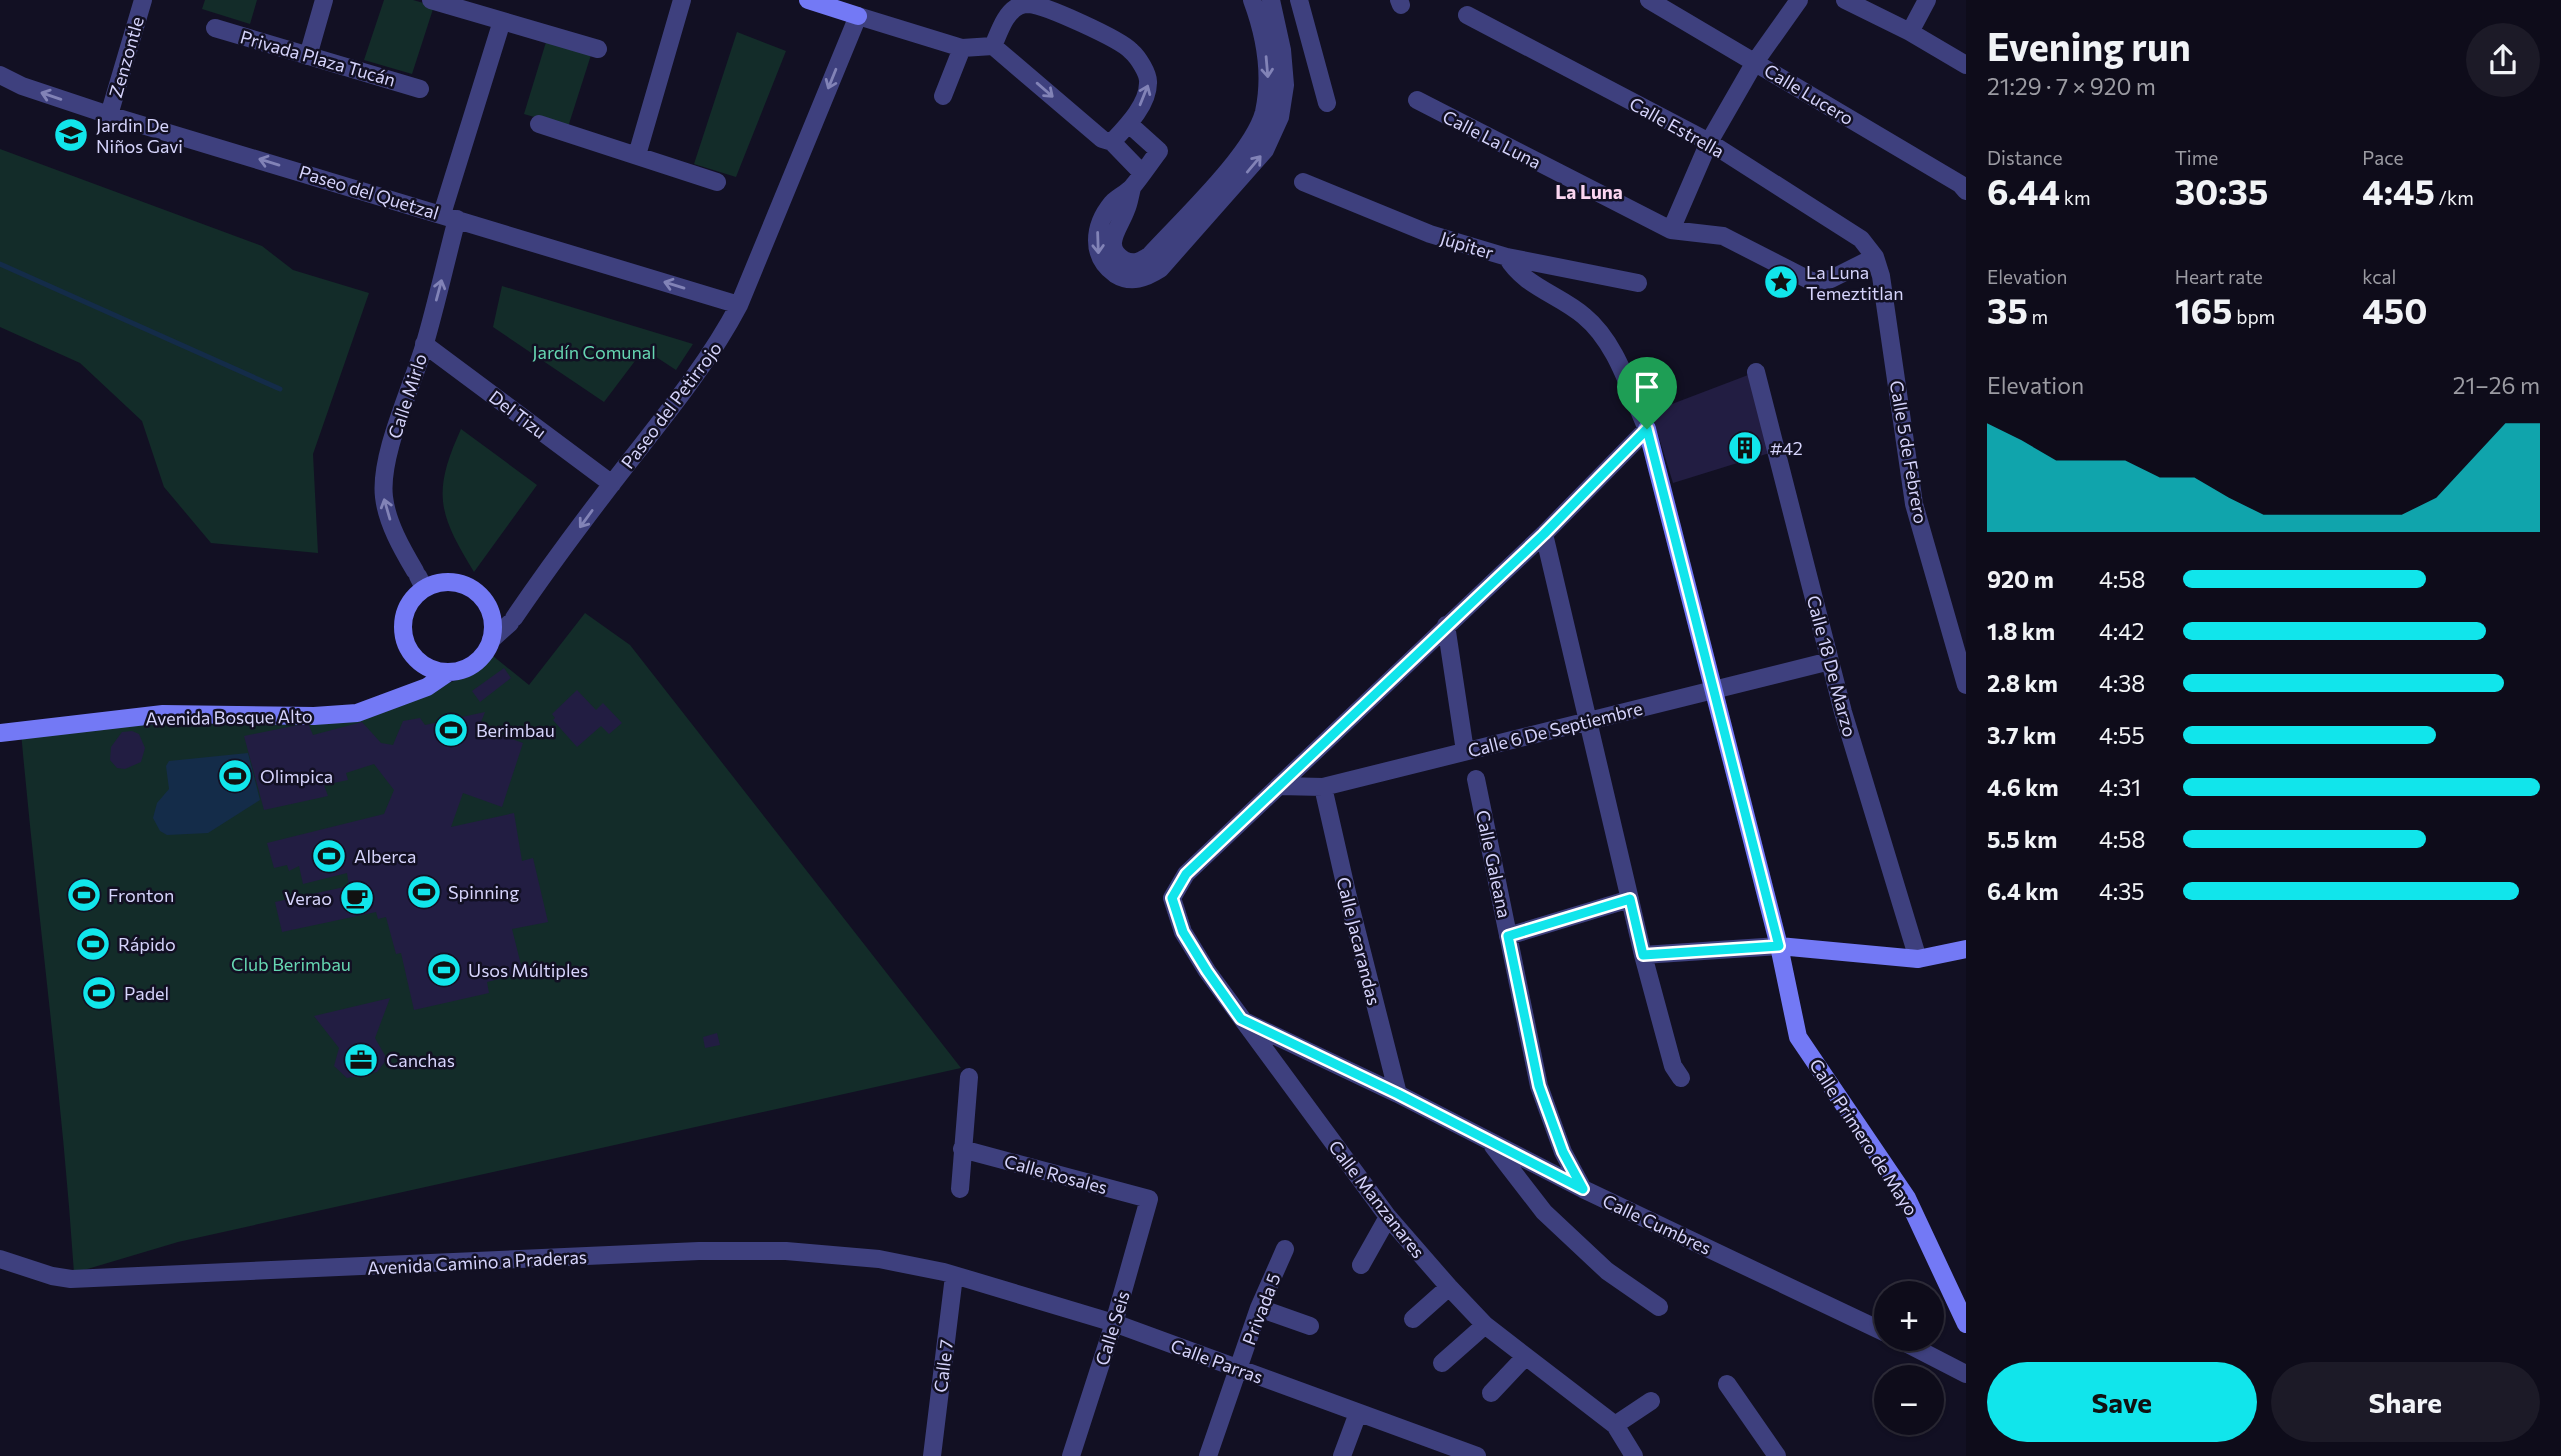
<!DOCTYPE html>
<html lang="en">
<head>
<meta charset="utf-8">
<style>
	:root { --surface:#0e0c1a; --page:#1c1a27; --text:#f1f3f6; --muted:#9b9ba2; --line:#2e2c39; --accent:#11e5eb }
	body { margin:0; font-family:Commissioner,sans-serif; background:var(--page); color:var(--text); height:100vh; display:flex; flex-direction:column; font-size:26px; white-space:nowrap }
	* { box-sizing:border-box; margin:0 }
	p { font-size:23px; color:var(--muted) }
	.icon { flex:none; width:38px; height:38px; fill:none; stroke:currentColor; stroke-width:2; stroke-linecap:round; stroke-linejoin:round }
	.map { position:relative; flex:1; overflow:hidden }
	.panel { display:flex; flex-direction:column; background:var(--surface); width:595px }
	.panel>* { flex:none }
	.controls { position:absolute; left:1874px; top:1281px; display:grid; gap:14px }
	.controls a { display:grid; place-items:center; width:70px; height:70px; border-radius:50%; background:var(--surface); box-shadow:0 2px 5px #0004,0 0 0 2px var(--line); font-size:35px }
	.pin { position:absolute; display:grid; place-items:center; width:60px; height:60px; color:#fff; margin:-72px -30px; border-radius:50% 50% 50% 0; rotate:-45deg; box-shadow:0 0 7px #0007 }
	.pin .icon { rotate:45deg }
	.round { display:grid; place-items:center; flex:none; width:74px; height:74px; border-radius:37px; background:var(--page) }
	.summary { display:flex; align-items:center; justify-content:space-between; height:119px; padding:0 21px }
	h1 { font-size:38px; font-weight:700; line-height:52px }
	.metrics { display:grid; grid-template-columns:repeat(3,1fr); gap:10px; height:119px; padding:7px 21px }
	.metrics div { display:grid; align-content:center }
	.metrics b { font-size:35px; font-weight:700 }
	.metrics small { font-size:19px; font-weight:400 }
	.metrics p { font-size:19px }
	.chart { height:196px; padding:14px 21px }
	.chart p { display:flex; justify-content:space-between }
	.chart svg { width:100%; height:126px; margin-top:7px; fill:var(--accent); opacity:.7 }
	.button { display:flex; gap:14px; margin-top:auto; padding:14px 21px }
	.button a { flex:1; height:80px; border-radius:42px; background:var(--accent); color:#111; font-size:28px; font-weight:700; line-height:80px; text-align:center }
	.button a+a { background:var(--page); color:var(--text) }
	ul { padding:0 21px; list-style:none; font-size:23px }
	li { display:grid; grid-template-columns:112px 84px 1fr; align-items:center; height:52px }
	li i { height:18px; border-radius:9px; background:var(--accent) }
	main { display:flex; flex:1; min-height:0 }
	.map>svg:first-child { display:block }
</style>
</head>
<body>
<main>
<div class="map">
<svg width="1966" height="1456" viewBox="0 0 1966 1456">
	<rect width="100%" height="100%" fill="#121023"/>
	<path fill="#132c29" d="M 205,0 L 257,0 L 250,24 L 202,9 Z
		M 384,0 L 413,0 L 434,6 L 412,74 L 364,60 Z
		M 737,32 L 786,51 L 736,177 L 694,164 Z
		M 546,42 L 591,55 L 568,127 L 524,114 Z
		M 0,149 L 262,246 L 293,270 L 369,293 L 313,454 L 318,553 L 211,543 L 164,487 L 142,421 L 80,363 L 0,327 Z
		M 502,286 L 693,344 L 676,370 L 644,349 L 604,402 L 493,327 Z
		M 461,429 L 537,485 L 474,572 C 438,513 432,493 461,429 Z
		M 585,613 L 630,645 L 961,1068 L 178,1242 L 74,1273 C 62,1092 37,912 21,732 L 157,718 L 307,719 L 445,684 L 473,675 L 493,656 L 529,685 Z"/>
	<path fill="#142c49" d="M 248,753 L 260,800 L 208,833 L 167,835 L 160,831 L 153,818 L 157,803 L 169,789 L 166,766 L 169,761 Z"/>
	<g fill="none" stroke-linecap="round" stroke-linejoin="round">
		<path stroke="#142c49" stroke-width="5" d="M 0,264 L 280,389"/>
	</g>
	<path fill="#221d42" d="M 1756,372 L 1776,451 L 1673,483 L 1651,412 Z
		M 504,668 L 511,678 L 480,702 L 472,691 Z
		M 577,690 L 596,710 L 603,703 L 622,723 L 609,734 L 601,726 L 577,747 L 553,720 L 555,718 L 552,714 Z
		M 485,712 L 479,727 L 523,743 L 502,807 L 463,793 L 451,827 L 514,813 L 522,861 L 533,858 L 548,922 L 512,929 L 523,973 L 487,982 L 489,993 L 414,1010 L 401,953 L 396,954 L 386,917 L 378,919 L 376,912 L 282,932 L 275,902 L 349,886 L 347,873 L 303,884 L 299,866 L 289,871 L 287,865 L 274,868 L 267,843 L 384,814 L 394,790 L 374,764 L 346,773 L 348,780 L 324,785 L 328,796 L 264,810 L 244,736 L 308,723 L 313,735 L 362,722 L 381,743 L 393,745 L 403,721 L 420,718 L 425,725 Z
		M 132,731 L 139,734 L 145,748 L 141,762 L 125,769 L 117,768 L 110,760 L 111,747 L 122,732 Z
		M 390,998 L 375,1038 L 387,1059 L 377,1072 L 347,1078 L 334,1066 L 339,1048 L 314,1016 Z
		M 717,1033 L 720,1045 L 705,1048 L 703,1037 Z"/>
	<g fill="none" stroke-linecap="round" stroke-linejoin="round">
		<path stroke="#3e407e" stroke-width="18" d="M 431,0 L 598,49
			M 1299,0 L 1327,103
			M 1399,0 L 1401,5
			M 1649,0 L 1960,184 L 1966,191
			M 1845,0 L 1910,32 L 1966,65
			M 1467,15 L 1709,142 L 1861,239 L 1875,257 L 1881,276 L 1914,504 L 1966,685
			M 215,28 L 420,89
			M 1910,32 L 1927,0
			M 308,56 L 324,0
			M 0,75 L 22,86 L 109,115 L 739,305
			M 943,96 L 962,48
			M 1417,100 L 1671,230 L 1723,236 L 1813,282 L 1831,279 L 1875,257
			M 109,115 L 143,0
			M 539,124 L 717,182
			M 1129,124 L 1159,151 C 1150,163 1142,175 1133,186 C 1127,193 1118,197 1112,203 C 1093,226 1090,256 1115,274 C 1131,284 1146,278 1160,269 L 1265,150 L 1280,117 L 1285,85 L 1282,50 L 1271,0
			M 1112,142 L 1142,173
			M 637,155 L 682,0
			M 1303,182 L 1430,234 L 1507,257 L 1638,283
			M 1132,188 C 1130,195 1129,204 1126,210 C 1120,227 1101,247 1124,260 C 1134,265 1142,261 1150,255 C 1181,221 1253,154 1264,112 C 1272,75 1265,35 1252,0
			M 442,214 L 502,21
			M 1671,230 L 1709,142 L 1755,62 L 1799,0
			M 1507,257 C 1523,286 1560,295 1584,316 C 1617,343 1630,392 1647,429 L 1544,534 L 1186,874 L 1172,898 L 1183,932 L 1207,971 L 1388,1217 L 1449,1287 L 1485,1325 L 1615,1425 L 1634,1456
			M 424,344 L 612,484
			M 1756,372 L 1843,712 L 1918,959
			M 1544,534 L 1643,955 L 1673,1066 L 1681,1078
			M 415,571 C 402,549 387,523 384,497 C 379,455 413,385 425,343 C 437,302 446,260 457,219
			M 418,576 L 424,588
			M 514,618 C 550,565 589,513 628,463 C 668,412 709,362 739,305 L 858,16 L 962,48 L 993,46 L 1102,139 L 1112,142 C 1126,127 1148,105 1148,83 C 1149,74 1138,57 1131,51 C 1120,39 1045,5 1029,4 C 1026,4 1021,5 1019,6 C 1005,12 999,33 993,46
			M 1446,625 L 1465,751
			M 491,640 L 510,623
			M 1476,779 L 1539,1086 L 1563,1152 L 1583,1189
			M 1279,786 L 1323,787 L 1830,661
			M 1323,787 L 1348,897 L 1398,1094
			M 1508,936 L 1630,899
			M 1643,955 L 1779,946
			M 1244,1021 L 1398,1094 L 1583,1189 L 1886,1333
			M 1493,1146 L 1544,1212 L 1607,1271 L 1659,1307
			M 962,1149 L 1149,1199 L 1114,1323 L 1071,1456
			M 960,1189 L 969,1077
			M 0,1259 L 52,1276 L 71,1279 L 699,1251 L 786,1251 L 879,1259 L 944,1272 L 1114,1323 L 1477,1456
			M 1361,1265 L 1388,1217
			M 1259,1308 L 1310,1326
			M 1413,1319 L 1449,1287
			M 1898,1339 L 1966,1374
			M 1442,1363 L 1485,1325
			M 1727,1384 L 1777,1456
			M 1491,1393 L 1525,1357
			M 1615,1425 L 1651,1401
			M 932,1456 L 954,1276
			M 1208,1456 L 1259,1308 L 1285,1249
			M 1342,1456 L 1358,1413"/>
		<path stroke="#7379f5" stroke-width="18" d="M 808,0 L 858,16
			M 1647,429 L 1779,946 L 1798,1037 L 1907,1198 L 1966,1324
			M403 627a45 45 0 1 1 90 0a45 45 0 1 1-90 0Z
			M 0,733 L 163,714 L 314,716 L 357,713 L 427,687 L 449,672
			M 1779,946 L 1918,959 L 1966,949"/>
	</g>
	<defs><path id="oneway-shaft" d="M-6 0H5M1.5-3L5.5 0L1.5 3" fill="none" stroke-width="1.6" stroke-linecap="round" stroke-linejoin="round" transform="scale(1.75)"/></defs>
	<g stroke="#8283b7">
		<use href="#oneway-shaft" transform="translate(1267 67) rotate(85)"/>
		<use href="#oneway-shaft" transform="translate(832 79) rotate(112)"/>
		<use href="#oneway-shaft" transform="translate(1045 90) rotate(41)"/>
		<use href="#oneway-shaft" transform="translate(1144 95) rotate(-68)"/>
		<use href="#oneway-shaft" transform="translate(51 96) rotate(-161)"/>
		<use href="#oneway-shaft" transform="translate(269 162) rotate(-163)"/>
		<use href="#oneway-shaft" transform="translate(1254 164) rotate(-50)"/>
		<use href="#oneway-shaft" transform="translate(1098 243) rotate(88)"/>
		<use href="#oneway-shaft" transform="translate(674 285) rotate(-163)"/>
		<use href="#oneway-shaft" transform="translate(439 290) rotate(-75)"/>
		<use href="#oneway-shaft" transform="translate(387 509) rotate(-106)"/>
		<use href="#oneway-shaft" transform="translate(586 519) rotate(126)"/>
	</g>
	<g fill="none" stroke-linecap="round" stroke-linejoin="round">
		<g stroke="#fff" stroke-width="14">
			<path id="route" d="M 1647,429 L 1779,946 L 1643,955 L 1630,899 L 1508,936 L 1539,1086 L 1563,1152 L 1583,1189 L 1398,1094 L 1241,1019 L 1207,971 L 1183,932 L 1172,898 L 1186,874 L 1544,534 Z"/>
		</g>
		<use href="#route" stroke="#11e5eb" stroke-width="9"/>
	</g>
	<defs>
		<g id="school-disc" transform="scale(1.75)"><circle r="9.5" fill="#11e5eb" stroke="#121023"/><path d="M0-5L7-2L0 1L-7-2ZM-4 1L0 2.5L4 1V4Q0 6-4 4Z" fill="#111"/></g>
		<g id="sight-disc" transform="scale(1.75)"><circle r="9.5" fill="#11e5eb" stroke="#121023"/><path d="M0-6L1.8-2.2L6-1.7L2.9 1.2L3.7 5.4L0 3.3L-3.7 5.4L-2.9 1.2L-6-1.7L-1.8-2.2Z" fill="#111"/></g>
		<g id="building-disc" transform="scale(1.75)"><circle r="9.5" fill="#11e5eb" stroke="#121023"/><path d="M-4-6H4V6H1V3H-1V6H-4ZM-2.5-4.3h1.7v1.8h-1.7ZM.8-4.3h1.7v1.8H.8ZM-2.5-1h1.7V.8h-1.7ZM.8-1h1.7V.8H.8Z" fill="#111"/></g>
		<g id="stadium-disc" transform="scale(1.75)"><circle r="9.5" fill="#11e5eb" stroke="#121023"/><path d="M0-5a6.5 5 0 1 0 0 10a6.5 5 0 1 0 0-10ZM-3.5-1.8h7v3.6h-7Z" fill="#111"/></g>
		<g id="cafe-disc" transform="scale(1.75)"><circle r="9.5" fill="#11e5eb" stroke="#121023"/><path d="M-5.5-4.5H6V0H3Q3 3.5 0 3.5H-2.5Q-5.5 3.5-5.5 0ZM3-3.2v2h1.7v-2ZM-6 4.5H4V6H-6Z" fill="#111"/></g>
		<g id="office-disc" transform="scale(1.75)"><circle r="9.5" fill="#11e5eb" stroke="#121023"/><path d="M-6-3h4V-5.5h4V-3h4V5H-6ZM-1-4.5V-3h2v-1.5ZM-6 0V1H6V0Z" fill="#111"/></g>
	</defs>
	<g fill-rule="evenodd">
		<use href="#school-disc" x="71" y="135"/>
		<use href="#sight-disc" x="1781" y="282"/>
		<use href="#building-disc" x="1745" y="448"/>
		<use href="#stadium-disc" x="451" y="730"/>
		<use href="#stadium-disc" x="235" y="776"/>
		<use href="#stadium-disc" x="329" y="856"/>
		<use href="#stadium-disc" x="424" y="892"/>
		<use href="#stadium-disc" x="84" y="895"/>
		<use href="#cafe-disc" x="357" y="898"/>
		<use href="#stadium-disc" x="93" y="944"/>
		<use href="#stadium-disc" x="444" y="970"/>
		<use href="#stadium-disc" x="99" y="993"/>
		<use href="#office-disc" x="361" y="1060"/>
	</g>
	<g text-anchor="middle" dominant-baseline="central" stroke-width="5" stroke-linejoin="round" paint-order="stroke">
		<g font-size="18" fill="#d6d4fc" stroke="#121023">
			<text transform="translate(126 57) rotate(-74)">Zenzontle</text>
			<text transform="translate(318 58) rotate(16)">Privada Plaza Tucán</text>
			<text transform="translate(1809 94) rotate(31)">Calle Lucero</text>
			<text transform="translate(1677 127) rotate(29)">Calle Estrella</text>
			<text transform="translate(1492 139) rotate(27)">Calle La Luna</text>
			<text transform="translate(369 192) rotate(17)">Paseo del Quetzal</text>
			<text transform="translate(1467 245) rotate(17)">Júpiter</text>
			<text transform="translate(407 396) rotate(-72)">Calle Mirlo</text>
			<text transform="translate(671 405) rotate(-53)">Paseo del Petirrojo</text>
			<text transform="translate(518 414) rotate(37)">Del Tizu</text>
			<text transform="translate(1909 452) rotate(80)">Calle 5 de Febrero</text>
			<text transform="translate(1832 666) rotate(75)">Calle 18 De Marzo</text>
			<text transform="translate(229 717) rotate(-1)">Avenida Bosque Alto</text>
			<text transform="translate(1555 729) rotate(-14)">Calle 6 De Septiembre</text>
			<text transform="translate(1494 864) rotate(78)">Calle Galeana</text>
			<text transform="translate(1359 941) rotate(76)">Calle Jacarandas</text>
			<text transform="translate(1864 1137) rotate(57)">Calle Primero de Mayo</text>
			<text transform="translate(1056 1174) rotate(15)">Calle Rosales</text>
			<text transform="translate(1377 1199) rotate(52)">Calle Manzanares</text>
			<text transform="translate(1657 1224) rotate(25)">Calle Cumbres</text>
			<text transform="translate(477 1262) rotate(-3)">Avenida Camino a Praderas</text>
			<text transform="translate(1261 1309) rotate(-69)">Privada 5</text>
			<text transform="translate(1112 1328) rotate(-73)">Calle Seis</text>
			<text transform="translate(1217 1361) rotate(20)">Calle Parras</text>
			<text transform="translate(943 1366) rotate(-83)">Calle 7</text>
		</g>
		<g font-size="18" fill="#d6d4fc" stroke="#121023" text-anchor="start">
			<text x="96" y="125">Jardin De<tspan x="96" dy="21">Niños Gavi</tspan></text>
			<text x="1806" y="272">La Luna<tspan x="1806" dy="21">Temeztitlan</tspan></text>
			<text x="1770" y="448">#42</text>
			<text x="476" y="730">Berimbau</text>
			<text x="260" y="776">Olimpica</text>
			<text x="354" y="856">Alberca</text>
			<text x="448" y="892">Spinning</text>
			<text x="108" y="895">Fronton</text>
			<text x="332" y="898" text-anchor="end">Verao</text>
			<text x="118" y="944">Rápido</text>
			<text x="468" y="970">Usos Múltiples</text>
			<text x="124" y="993">Padel</text>
			<text x="386" y="1060">Canchas</text>
		</g>
		<g font-size="18" fill="#66d7b2" stroke="#121023">
			<text x="594" y="352">Jardín Comunal</text>
			<text x="291" y="964">Club Berimbau</text>
		</g>
		<g font-size="19" font-weight="bold" fill="#fcd6f1" stroke="#121023">
			<text x="1589" y="191">La Luna</text>
		</g>
	</g>
</svg>
<div class="controls">
<a>+</a>
<a>−</a>
</div>
<div class="pin" style="left:1647px;top:429px;background:#1e9e55"><svg class="icon" aria-label="arrive" viewBox="0 0 24 24"><path d="M6 21V4h12l-3 4 3 4H6"/></svg></div>
</div>
<section class="panel">
<div class="summary"><div><h1>Evening run</h1><p>21:29 · 7 × 920 m</p></div><a class="round"><svg class="icon" aria-label="share" viewBox="0 0 24 24"><path d="M12 15V3M7 8l5-5 5 5M5 13v7h14v-7"/></svg></a></div>
<div class="metrics">
<div><p>Distance</p><b>6.44<small> km</small></b></div>
<div><p>Time</p><b>30:35</b></div>
<div><p>Pace</p><b>4:45<small> /km</small></b></div>
</div>
<div class="metrics">
<div><p>Elevation</p><b>35<small> m</small></b></div>
<div><p>Heart rate</p><b>165<small> bpm</small></b></div>
<div><p>kcal</p><b>450</b></div>
</div>
<div class="chart"><p><span>Elevation</span>21–26 m</p>
<svg viewBox="0 0 160 44" preserveAspectRatio="none"><path d="M0 44V6L10 12L20 19L30 19L40 19L50 25L60 25L70 32L80 38L90 38L100 38L110 38L120 38L130 32L140 19L150 6L160 6V44z"/></svg>
</div>
<ul>
<li><b>920 m</b>4:58<i style="width:68%"></i></li>
<li><b>1.8 km</b>4:42<i style="width:85%"></i></li>
<li><b>2.8 km</b>4:38<i style="width:90%"></i></li>
<li><b>3.7 km</b>4:55<i style="width:71%"></i></li>
<li><b>4.6 km</b>4:31<i style="width:100%"></i></li>
<li><b>5.5 km</b>4:58<i style="width:68%"></i></li>
<li><b>6.4 km</b>4:35<i style="width:94%"></i></li>
</ul>
<div class="button"><a>Save</a><a>Share</a></div>
</section>
</main>
</body>
</html>
